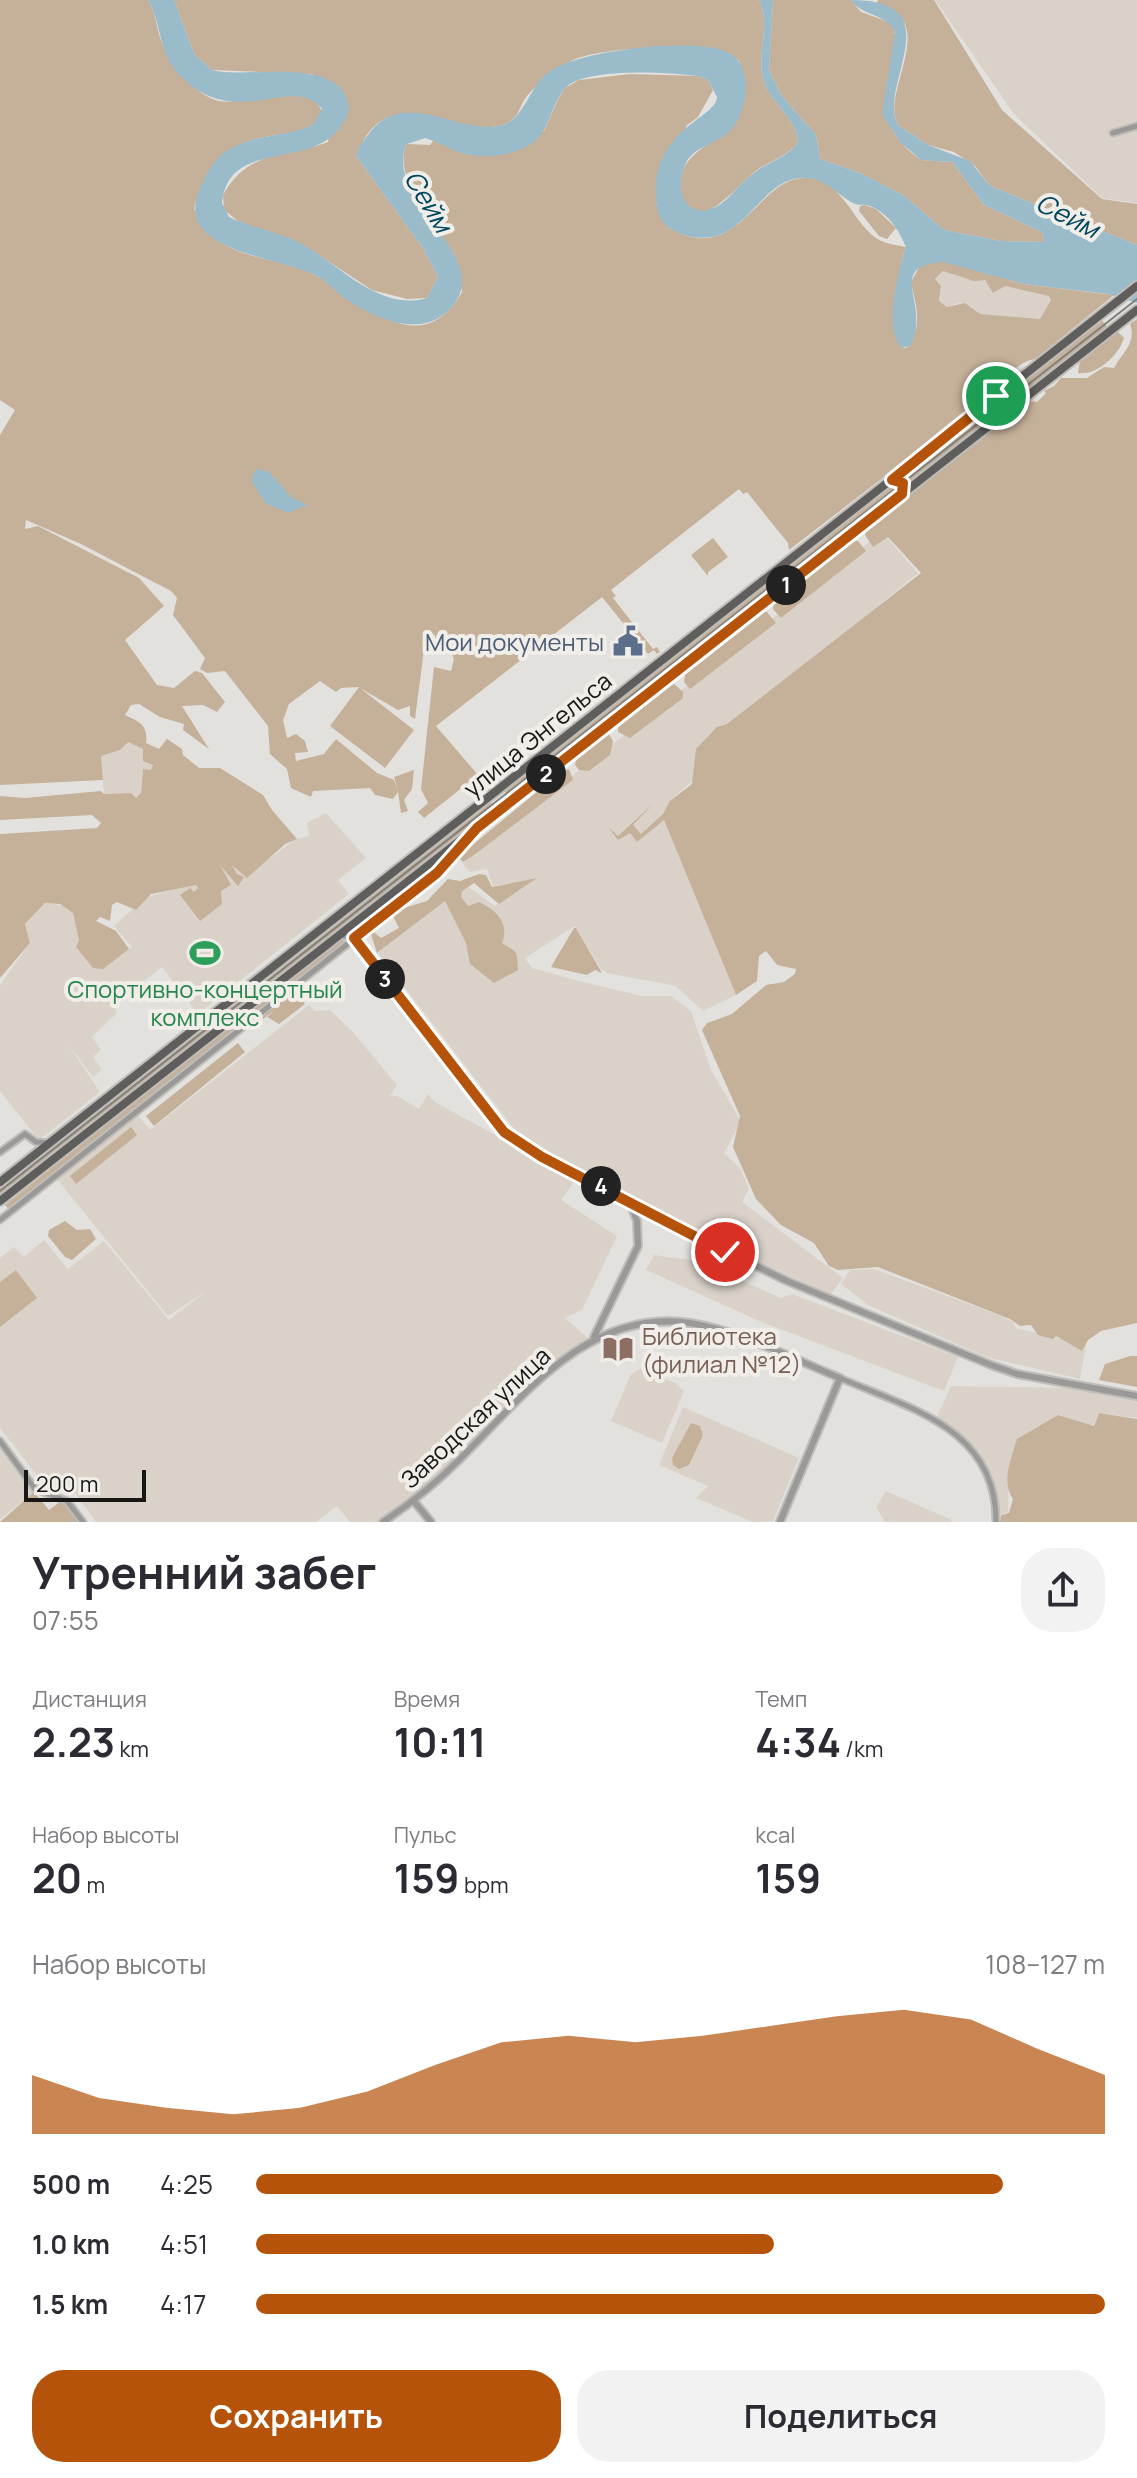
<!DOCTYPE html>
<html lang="ru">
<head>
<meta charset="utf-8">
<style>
	:root { --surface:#fff; --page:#f2f2f3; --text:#2b2b33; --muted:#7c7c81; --accent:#b45309 }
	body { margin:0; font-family:Manrope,sans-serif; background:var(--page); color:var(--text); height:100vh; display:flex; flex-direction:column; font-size:30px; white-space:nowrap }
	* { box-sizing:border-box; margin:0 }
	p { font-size:26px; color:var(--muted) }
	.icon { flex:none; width:44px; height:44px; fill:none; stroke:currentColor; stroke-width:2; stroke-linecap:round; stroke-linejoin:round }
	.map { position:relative; height:1522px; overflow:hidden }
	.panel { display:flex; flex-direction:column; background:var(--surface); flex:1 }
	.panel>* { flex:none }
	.scale { position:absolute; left:24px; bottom:20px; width:122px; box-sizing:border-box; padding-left:8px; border:4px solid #181716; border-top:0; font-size:22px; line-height:28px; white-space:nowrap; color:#181716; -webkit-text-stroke:6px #f1eeea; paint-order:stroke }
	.pin { position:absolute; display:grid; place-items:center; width:68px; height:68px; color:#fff; margin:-34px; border:4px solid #fff; border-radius:50%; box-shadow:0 2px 8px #0007 }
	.km { position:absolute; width:40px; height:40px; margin:-20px; border-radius:50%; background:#222; color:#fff; font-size:22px; line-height:40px; text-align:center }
	.round { display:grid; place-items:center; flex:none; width:84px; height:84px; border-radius:32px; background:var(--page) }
	.summary { display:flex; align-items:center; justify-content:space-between; height:136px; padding:0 32px }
	h1 { font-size:44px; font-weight:700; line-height:60px }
	.metrics { display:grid; grid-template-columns:repeat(3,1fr); gap:12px; height:136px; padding:8px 32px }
	.metrics div { display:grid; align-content:center }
	.metrics b { font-size:40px; font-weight:700 }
	.metrics small { font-size:22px; font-weight:400 }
	.metrics p { font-size:22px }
	.chart { height:224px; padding:16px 32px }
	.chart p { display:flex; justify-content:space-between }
	.chart svg { width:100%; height:144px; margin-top:8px; fill:var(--accent); opacity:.7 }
	.button { display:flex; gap:16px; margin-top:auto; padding:16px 32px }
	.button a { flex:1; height:92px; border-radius:32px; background:var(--accent); color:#fff; font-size:32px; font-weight:700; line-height:92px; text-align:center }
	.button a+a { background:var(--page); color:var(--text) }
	ul { padding:0 32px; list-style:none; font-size:26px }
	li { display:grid; grid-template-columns:128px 96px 1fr; align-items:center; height:60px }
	li i { height:20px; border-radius:10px; background:var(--accent) }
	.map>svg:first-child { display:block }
</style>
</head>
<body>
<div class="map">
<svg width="1137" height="1522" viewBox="0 0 1137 1522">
	<rect width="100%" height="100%" fill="#e3e1dd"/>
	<path fill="#dad2c9" d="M 935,0 L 1137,0 L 1137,203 L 1102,198 L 1014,114 Z
		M 943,271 L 1050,296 L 1051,300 L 1040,319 L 979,314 L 970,306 L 959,303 L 947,307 L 939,301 L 941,286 L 935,279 Z
		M 882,532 L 918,573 L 695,756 L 697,777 L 673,798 L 672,811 L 664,819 L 736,995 L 703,1011 L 676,986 L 607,973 L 601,969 L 575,926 L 525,958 L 532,968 L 579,981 L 642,996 L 671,996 L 691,1011 L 711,1070 L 739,1118 L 740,1123 L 724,1153 L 740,1168 L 749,1189 L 742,1202 L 843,1278 L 830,1295 L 670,1220 L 519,1135 L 378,953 L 463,883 L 495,906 L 535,879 L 493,886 L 487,869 L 470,872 L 462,863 Z
		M 128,741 L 145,748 L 153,763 L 152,770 L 143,769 L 141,793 L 136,798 L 131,793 L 104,794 L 101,755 Z
		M 326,813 L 366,858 L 338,880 L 349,894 L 198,1014 L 162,967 L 113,1005 L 117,1013 L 92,1037 L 101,1050 L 93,1057 L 102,1070 L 93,1077 L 68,1044 L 100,1092 L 39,1140 L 0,1091 L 0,985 L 30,943 L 25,924 L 45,903 L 66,906 L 74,913 L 79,940 L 93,968 L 132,947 L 114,926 L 145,898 L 171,890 L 238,854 L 255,869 L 296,839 L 309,836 L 307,823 Z
		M 309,1005 L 315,1011 L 330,1010 L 353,1032 L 397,1085 L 390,1096 L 397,1096 L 419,1109 L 428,1094 L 435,1102 L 576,1179 L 561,1200 L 617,1236 L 582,1310 L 565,1318 L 589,1339 L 535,1377 L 424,1488 L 378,1522 L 350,1522 L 337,1506 L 316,1522 L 96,1522 L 67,1482 L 54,1479 L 44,1484 L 0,1428 L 0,1258 L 14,1247 L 24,1257 L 44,1240 L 68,1269 L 104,1241 L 169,1320 L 206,1291 L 168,1316 L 48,1168 L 129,1105 L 150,1130 Z
		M 654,1255 L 697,1261 L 781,1298 L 792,1294 L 958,1357 L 944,1391 L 764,1323 L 646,1270 Z
		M 874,1269 L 999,1315 L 1013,1322 L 1016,1328 L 1086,1345 L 1080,1379 L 986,1357 L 868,1305 L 841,1284 L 850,1270 Z
		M 641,1368 L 675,1383 L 684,1391 L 662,1443 L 611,1421 L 631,1374 Z
		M 951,1386 L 1079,1388 L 1137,1400 L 1137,1418 L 1099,1413 L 1093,1426 L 1059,1415 L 1009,1467 L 1008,1512 L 1000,1514 L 993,1476 L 979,1451 L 936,1419 Z
		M 683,1407 L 799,1458 L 773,1521 L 753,1522 L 696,1498 L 708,1486 L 659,1465 Z
		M 0,1450 L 33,1493 L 0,1519 Z
		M 886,1491 L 950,1519 L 952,1522 L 885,1522 L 876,1507 Z"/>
	<path fill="#c5b19a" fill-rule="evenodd" d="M 0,0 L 148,0 C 157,14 156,32 164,47 C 174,67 196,96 219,101 C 245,106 311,79 322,112 L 313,125 C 271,144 248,125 215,171 C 206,183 197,193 194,209 C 203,220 214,240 227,246 C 254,260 288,261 315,275 C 362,300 420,365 462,292 C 460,280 460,265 454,255 C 439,228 390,177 407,144 L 430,145 L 434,140 L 469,155 L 509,152 L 544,131 L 558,99 L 565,88 L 579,80 L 630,74 L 698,76 L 708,80 L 713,90 L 698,117 L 687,125 L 656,203 L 669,228 C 738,267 756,181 802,178 C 841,175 851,221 876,238 C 885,244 896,245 906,247 C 894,283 896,310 902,348 L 906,348 C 924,328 916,306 911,282 L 921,264 L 943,261 L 1024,284 L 1114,295 L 1035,359 C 1019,362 1008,373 1001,387 L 789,550 L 788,543 L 747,492 L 743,494 L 739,489 L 611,590 L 616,596 L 613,598 L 653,649 L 657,647 L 660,652 L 657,654 L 654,650 L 648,654 L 602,597 L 436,726 L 478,775 L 424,818 L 418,812 L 428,803 L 421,789 L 434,667 L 451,671 L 454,659 L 449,647 L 435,641 L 435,635 L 426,634 L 415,719 L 410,716 L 410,706 L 398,710 L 360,688 L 414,730 L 385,768 L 330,726 L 359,687 L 341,688 L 336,692 L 320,681 L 289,704 L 283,720 L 287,738 L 296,734 L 305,741 L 308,752 L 295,753 L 296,761 L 324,754 L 336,739 L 377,773 L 394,780 L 398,791 L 394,777 L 414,770 L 412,789 L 404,800 L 408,811 L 401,813 L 398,792 L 393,799 L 375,795 L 370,788 L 313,791 L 311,797 L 291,788 L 287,769 L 270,754 L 268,726 L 225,671 L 207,673 L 200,669 L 205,658 L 173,615 L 177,598 L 171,591 L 81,544 L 26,520 L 25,529 L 38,526 L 139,578 L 164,606 L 125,640 L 157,685 L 174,688 L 195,671 L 202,673 L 225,702 L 217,712 L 203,705 L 182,706 L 209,749 L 183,730 L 184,724 L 160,717 L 139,704 L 131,705 L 125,715 C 140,722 148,725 146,743 L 159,749 L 167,739 L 182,749 L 183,755 L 199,768 L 220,768 L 263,795 L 272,810 L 297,839 L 285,844 L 247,878 L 232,865 L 237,874 L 244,877 L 238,886 L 220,865 L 231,885 L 221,891 L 222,904 L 200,921 L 180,895 L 190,888 L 194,892 L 198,888 L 196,885 L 151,894 L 136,910 L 117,902 L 112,905 L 110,921 L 100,917 L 96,921 L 116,931 L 129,949 L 103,969 L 93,968 L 76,947 L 79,940 L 73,913 L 60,904 L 45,903 L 25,924 L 30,943 L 0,978 L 0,834 L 97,828 L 101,823 L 92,815 L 0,820 L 0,796 L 25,798 L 101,791 L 104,794 L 131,793 L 136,798 L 141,793 L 143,769 L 151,770 L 153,765 L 143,761 L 143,749 L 128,742 L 120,750 L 101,756 L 103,780 L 0,785 L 0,435 L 15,410 L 0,400 ZM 943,271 L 974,281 L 985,280 L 993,293 L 1005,286 L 1049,296 L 1051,300 L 1040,319 L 980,314 L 965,303 L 947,307 L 939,301 L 941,286 L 935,279 Z
		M 174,0 L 759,0 C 772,24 755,55 764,82 C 771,103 798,121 798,142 C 788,157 766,162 752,174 C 733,190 693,243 679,187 C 683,135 750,144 743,87 C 742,80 743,69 740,63 C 729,38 590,47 570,62 C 556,71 537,83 527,96 C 519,106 519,119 505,124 C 450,144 389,72 356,156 L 423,248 L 438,277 L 427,298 L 407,299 L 372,290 L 311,250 L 238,221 L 224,210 L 223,195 C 248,149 285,158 328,142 L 335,87 L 312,74 L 212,70 L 194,54 Z
		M 773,0 L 851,0 L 861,12 L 889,22 C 915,50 848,110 921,160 L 952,162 L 984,205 L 1042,232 L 1044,242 L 1001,241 L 944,230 L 903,195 L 860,173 L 820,159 L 816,135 L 781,95 L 769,70 Z
		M 878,0 L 934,0 L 1002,110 L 1102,199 L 1137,204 L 1137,245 L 990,186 L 975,166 L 954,152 L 928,145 L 898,125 C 882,98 925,40 899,16 C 893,11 884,7 877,3 Z
		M 864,205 L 876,209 L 896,228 L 887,239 L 879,236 L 859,211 L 860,206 Z
		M 1101,319 L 1108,328 L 906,484 L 901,477 Z
		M 1137,319 L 1137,1323 L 1101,1331 L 1088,1340 L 1082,1351 L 1056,1336 L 1053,1339 L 1038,1335 L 1031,1325 L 1020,1326 L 1010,1319 L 878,1267 L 838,1270 L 829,1266 L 814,1243 L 781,1225 L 756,1199 L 733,1147 L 740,1116 L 702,1030 L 707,1023 L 732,1014 L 766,985 L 784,982 L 795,974 L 796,969 L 777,965 L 766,951 L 759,956 L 757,981 L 736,995 L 664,820 L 637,842 L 630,833 L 618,840 L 608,827 L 618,836 L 653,804 L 633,825 L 641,834 L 663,814 L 670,801 L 692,784 L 696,749 L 717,727 L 727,724 L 921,573 L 888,537 L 873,547 L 865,535 L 867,526 L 1030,401 L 1037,402 L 1046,393 L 1044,391 L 1054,386 L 1061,378 L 1087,378 L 1104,367 L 1114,368 C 1122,353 1137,343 1130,324 Z
		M 1117,331 L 1124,338 C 1119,355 1097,376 1078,373 L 1080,360 Z
		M 895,484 L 900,485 L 900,489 L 562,757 L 505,797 L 505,791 L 555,749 Z
		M 713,538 L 728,557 L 708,572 L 708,576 L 691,555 Z
		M 851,541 L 858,541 L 866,551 L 781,618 L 773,609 L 774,601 Z
		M 760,612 L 767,612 L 776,623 L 690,689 L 684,682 L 686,669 Z
		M 674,684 L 683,692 L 683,698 L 630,738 L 618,732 L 618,725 L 664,687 Z
		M 608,733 L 613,741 L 610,755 L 589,771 L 579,770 L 575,765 L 577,755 Z
		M 569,769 L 573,780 L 474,855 L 463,862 L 458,857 L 561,772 Z
		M 490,803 L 494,804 L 494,808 L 267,985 L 266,980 Z
		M 479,874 L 486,875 L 492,887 L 537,878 L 499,904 L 474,883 L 462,891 L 461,897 L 468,906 L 479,902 C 496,910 510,923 502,943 C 517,953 517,948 518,970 L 494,983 L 470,964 L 466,943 L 445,901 L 377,953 L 369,928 L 381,938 L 399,928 L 391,912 L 427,901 L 448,879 L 460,881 Z
		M 574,928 L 576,928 L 602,973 L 595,970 L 587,975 L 551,967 Z
		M 341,939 L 346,942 L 10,1211 L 5,1205 Z
		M 293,988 L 296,992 L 290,998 L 297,993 L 305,1004 L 279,1024 L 267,1017 L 275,1010 L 263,1019 L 259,1015 Z
		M 254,990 L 258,994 L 0,1199 L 0,1184 Z
		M 238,1043 L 245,1052 L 154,1126 L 146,1116 Z
		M 131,1127 L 137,1135 L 76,1184 L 70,1176 Z
		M 65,1221 L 77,1230 L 90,1229 L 96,1239 L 72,1260 L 65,1257 L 48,1236 L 49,1230 Z
		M 16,1270 L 37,1298 L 0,1327 L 0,1282 Z
		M 1130,1356 L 1137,1356 L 1137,1387 L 1099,1380 L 1105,1364 Z
		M 1099,1413 L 1137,1419 L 1137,1522 L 1000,1522 L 1001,1515 L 1009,1513 L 1013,1499 C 1001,1482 1011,1459 1017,1439 L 1058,1415 L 1094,1426 Z
		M 691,1423 L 700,1426 L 703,1435 L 689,1465 L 679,1469 L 673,1465 L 672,1458 Z
		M 34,1492 L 49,1510 L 61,1501 L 81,1522 L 0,1522 Z"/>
	<path fill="#9abbca" d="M 148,0 L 174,0 L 194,54 L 212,70 C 246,80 345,52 349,110 C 327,179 229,131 222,203 L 229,217 C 250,227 273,231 294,240 C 335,259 377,313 427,298 L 438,277 L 423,248 L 356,156 C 358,146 365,139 371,131 C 406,87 460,137 503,125 C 523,119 530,88 545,75 C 572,50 695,37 727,52 C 756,65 748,113 729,132 C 716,145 695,145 686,163 C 669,199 696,228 728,198 C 736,190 744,180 754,173 C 767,162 789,157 798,142 C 798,121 771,103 764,82 C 755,55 772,24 759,0 L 773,0 L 769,70 L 781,95 L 816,135 L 820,159 L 860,173 L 903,195 L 944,230 L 1001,241 L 1044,242 L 1042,232 L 984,205 L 952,162 L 921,160 L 900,142 L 882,114 L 895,32 C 886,13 863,17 851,0 C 955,0 876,87 898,125 L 928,145 L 970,161 L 990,186 L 1137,245 L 1137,303 L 1108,294 L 1024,284 L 943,262 C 884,266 931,304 911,345 L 902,348 C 882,328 899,270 906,247 C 899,230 888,213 870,206 C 864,204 859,206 853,203 C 835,193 823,175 799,178 C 755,183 742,257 679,233 C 664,228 657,216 656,200 C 651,128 716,119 717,97 L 708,80 L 698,76 C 668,72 596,68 570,84 C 557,93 553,112 546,126 C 534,154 492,160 465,154 C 451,150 439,142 425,138 L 407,144 C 381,195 488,254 456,301 C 429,343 376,320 343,297 C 334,290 325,280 315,275 C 278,256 174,252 199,191 C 204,180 209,168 217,159 C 243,133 282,139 313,125 L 322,109 C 292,71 232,137 175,70 C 159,50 161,22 148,0 Z
		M 256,469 L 268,471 L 291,497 L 307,505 L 288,513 L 265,503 L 251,480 Z"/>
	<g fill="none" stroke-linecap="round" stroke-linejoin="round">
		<g stroke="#bebdb9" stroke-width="9">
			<path id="minor" d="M 1113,133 L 1137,126
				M 25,1134 L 36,1142 L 49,1143
				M 0,1152 L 25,1134
				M 0,1220 L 437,873 L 470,837
				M 840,1378 C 911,1409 997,1429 996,1522
				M 0,1441 L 35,1489 L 67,1501 L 83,1522"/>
		</g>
		<g stroke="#bebdb9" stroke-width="10">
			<path id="tertiary" d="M 340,934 L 354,938 L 497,1125 L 542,1157 L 630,1203 L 637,1221 L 638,1246 L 594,1337
				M 634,1206 L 787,1281 L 991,1365 L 1017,1374 L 1137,1396
				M 413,1500 L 431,1522
				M 383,1522 C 410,1504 436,1483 459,1460 C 523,1397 588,1308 690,1323 C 741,1331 793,1359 840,1378 L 780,1522"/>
		</g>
		<g stroke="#bebdb9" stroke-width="12">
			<path id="primary" d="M 0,1182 L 1137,286
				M 0,1201 L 1137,310"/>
		</g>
		<use href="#minor" stroke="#9a9998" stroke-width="5"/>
		<use href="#tertiary" stroke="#9a9998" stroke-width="6"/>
		<use href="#primary" stroke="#5f5e5c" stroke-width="8"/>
		<path stroke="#81807d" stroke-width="2" d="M 0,1191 L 1137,299"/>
	</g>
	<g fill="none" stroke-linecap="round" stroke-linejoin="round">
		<g stroke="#fff" stroke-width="16">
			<path id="route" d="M 725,1252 L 542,1157 L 504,1132 L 354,938 L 437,873 L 477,828 L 902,494 L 903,483 L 892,480 L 996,396"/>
		</g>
		<use href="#route" stroke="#b45309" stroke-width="10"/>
	</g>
	<defs>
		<g id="civic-bare" transform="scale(2.4)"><path d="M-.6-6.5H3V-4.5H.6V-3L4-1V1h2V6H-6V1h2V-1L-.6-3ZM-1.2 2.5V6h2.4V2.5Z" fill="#5c6f8a" stroke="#f1eeea" stroke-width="2.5" paint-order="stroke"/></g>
		<g id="stadium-bare" transform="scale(2.4)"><path d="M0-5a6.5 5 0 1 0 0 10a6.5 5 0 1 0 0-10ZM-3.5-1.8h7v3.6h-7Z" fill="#2e9e5b" stroke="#f1eeea" stroke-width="2.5" paint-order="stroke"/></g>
		<g id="library-bare" transform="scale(2.4)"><path d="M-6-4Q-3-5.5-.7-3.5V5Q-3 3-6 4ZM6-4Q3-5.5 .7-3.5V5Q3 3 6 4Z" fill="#8d6e63" stroke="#f1eeea" stroke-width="2.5" paint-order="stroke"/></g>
	</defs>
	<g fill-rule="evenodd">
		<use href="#civic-bare" x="628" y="641"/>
		<use href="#stadium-bare" x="205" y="953"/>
		<use href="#library-bare" x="618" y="1349"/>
	</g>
	<g text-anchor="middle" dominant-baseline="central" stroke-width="8" stroke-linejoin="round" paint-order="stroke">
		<g font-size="24" fill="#4e5e75" stroke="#f1eeea" text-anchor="end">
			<text x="604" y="641">Мои документы</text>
		</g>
		<g font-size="24" fill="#181716" stroke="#f1eeea">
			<text transform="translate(537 734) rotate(-39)">улица Энгельса</text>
			<text transform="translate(475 1417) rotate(-43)">Заводская улица</text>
		</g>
		<g font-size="24" fill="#27864d" stroke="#f1eeea">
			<text x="205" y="988">Спортивно-концертный<tspan x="205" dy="28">комплекс</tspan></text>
		</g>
		<g font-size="24" fill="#785e54" stroke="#f1eeea" text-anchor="start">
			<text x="642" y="1335">Библиотека<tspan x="642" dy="28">(филиал №12)</tspan></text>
		</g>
		<g font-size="26" font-style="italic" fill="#00465c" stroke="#f1eeea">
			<text transform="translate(429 201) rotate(59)">Сейм</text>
			<text transform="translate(1068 215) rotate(27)">Сейм</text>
		</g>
	</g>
</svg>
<div class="scale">200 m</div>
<div class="pin" style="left:996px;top:396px;background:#1e9e55"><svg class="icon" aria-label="arrive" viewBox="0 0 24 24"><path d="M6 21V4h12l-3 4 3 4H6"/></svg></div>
<div class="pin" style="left:725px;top:1252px;background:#d93025"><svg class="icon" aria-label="check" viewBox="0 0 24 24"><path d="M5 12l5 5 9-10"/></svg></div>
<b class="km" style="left:786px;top:585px">1</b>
<b class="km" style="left:546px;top:774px">2</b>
<b class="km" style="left:385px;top:979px">3</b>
<b class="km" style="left:601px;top:1186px">4</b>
</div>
<section class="panel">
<div class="summary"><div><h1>Утренний забег</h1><p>07:55</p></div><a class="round"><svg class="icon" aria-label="share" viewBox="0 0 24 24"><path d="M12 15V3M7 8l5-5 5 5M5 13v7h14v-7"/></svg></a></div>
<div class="metrics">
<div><p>Дистанция</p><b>2.23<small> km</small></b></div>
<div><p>Время</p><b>10:11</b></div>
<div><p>Темп</p><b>4:34<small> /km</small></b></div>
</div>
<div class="metrics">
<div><p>Набор высоты</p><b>20<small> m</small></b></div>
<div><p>Пульс</p><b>159<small> bpm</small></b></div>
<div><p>kcal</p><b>159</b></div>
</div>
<div class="chart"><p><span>Набор высоты</span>108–127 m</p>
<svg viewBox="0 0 160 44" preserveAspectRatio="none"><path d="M0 44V26L10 33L20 36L30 38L40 36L50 31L60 23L70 16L80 14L90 16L100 14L110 11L120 8L130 6L140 9L150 18L160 26V44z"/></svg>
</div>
<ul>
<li><b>500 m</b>4:25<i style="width:88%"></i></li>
<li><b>1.0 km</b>4:51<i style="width:61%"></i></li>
<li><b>1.5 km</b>4:17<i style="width:100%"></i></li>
</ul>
<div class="button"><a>Сохранить</a><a>Поделиться</a></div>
</section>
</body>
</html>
